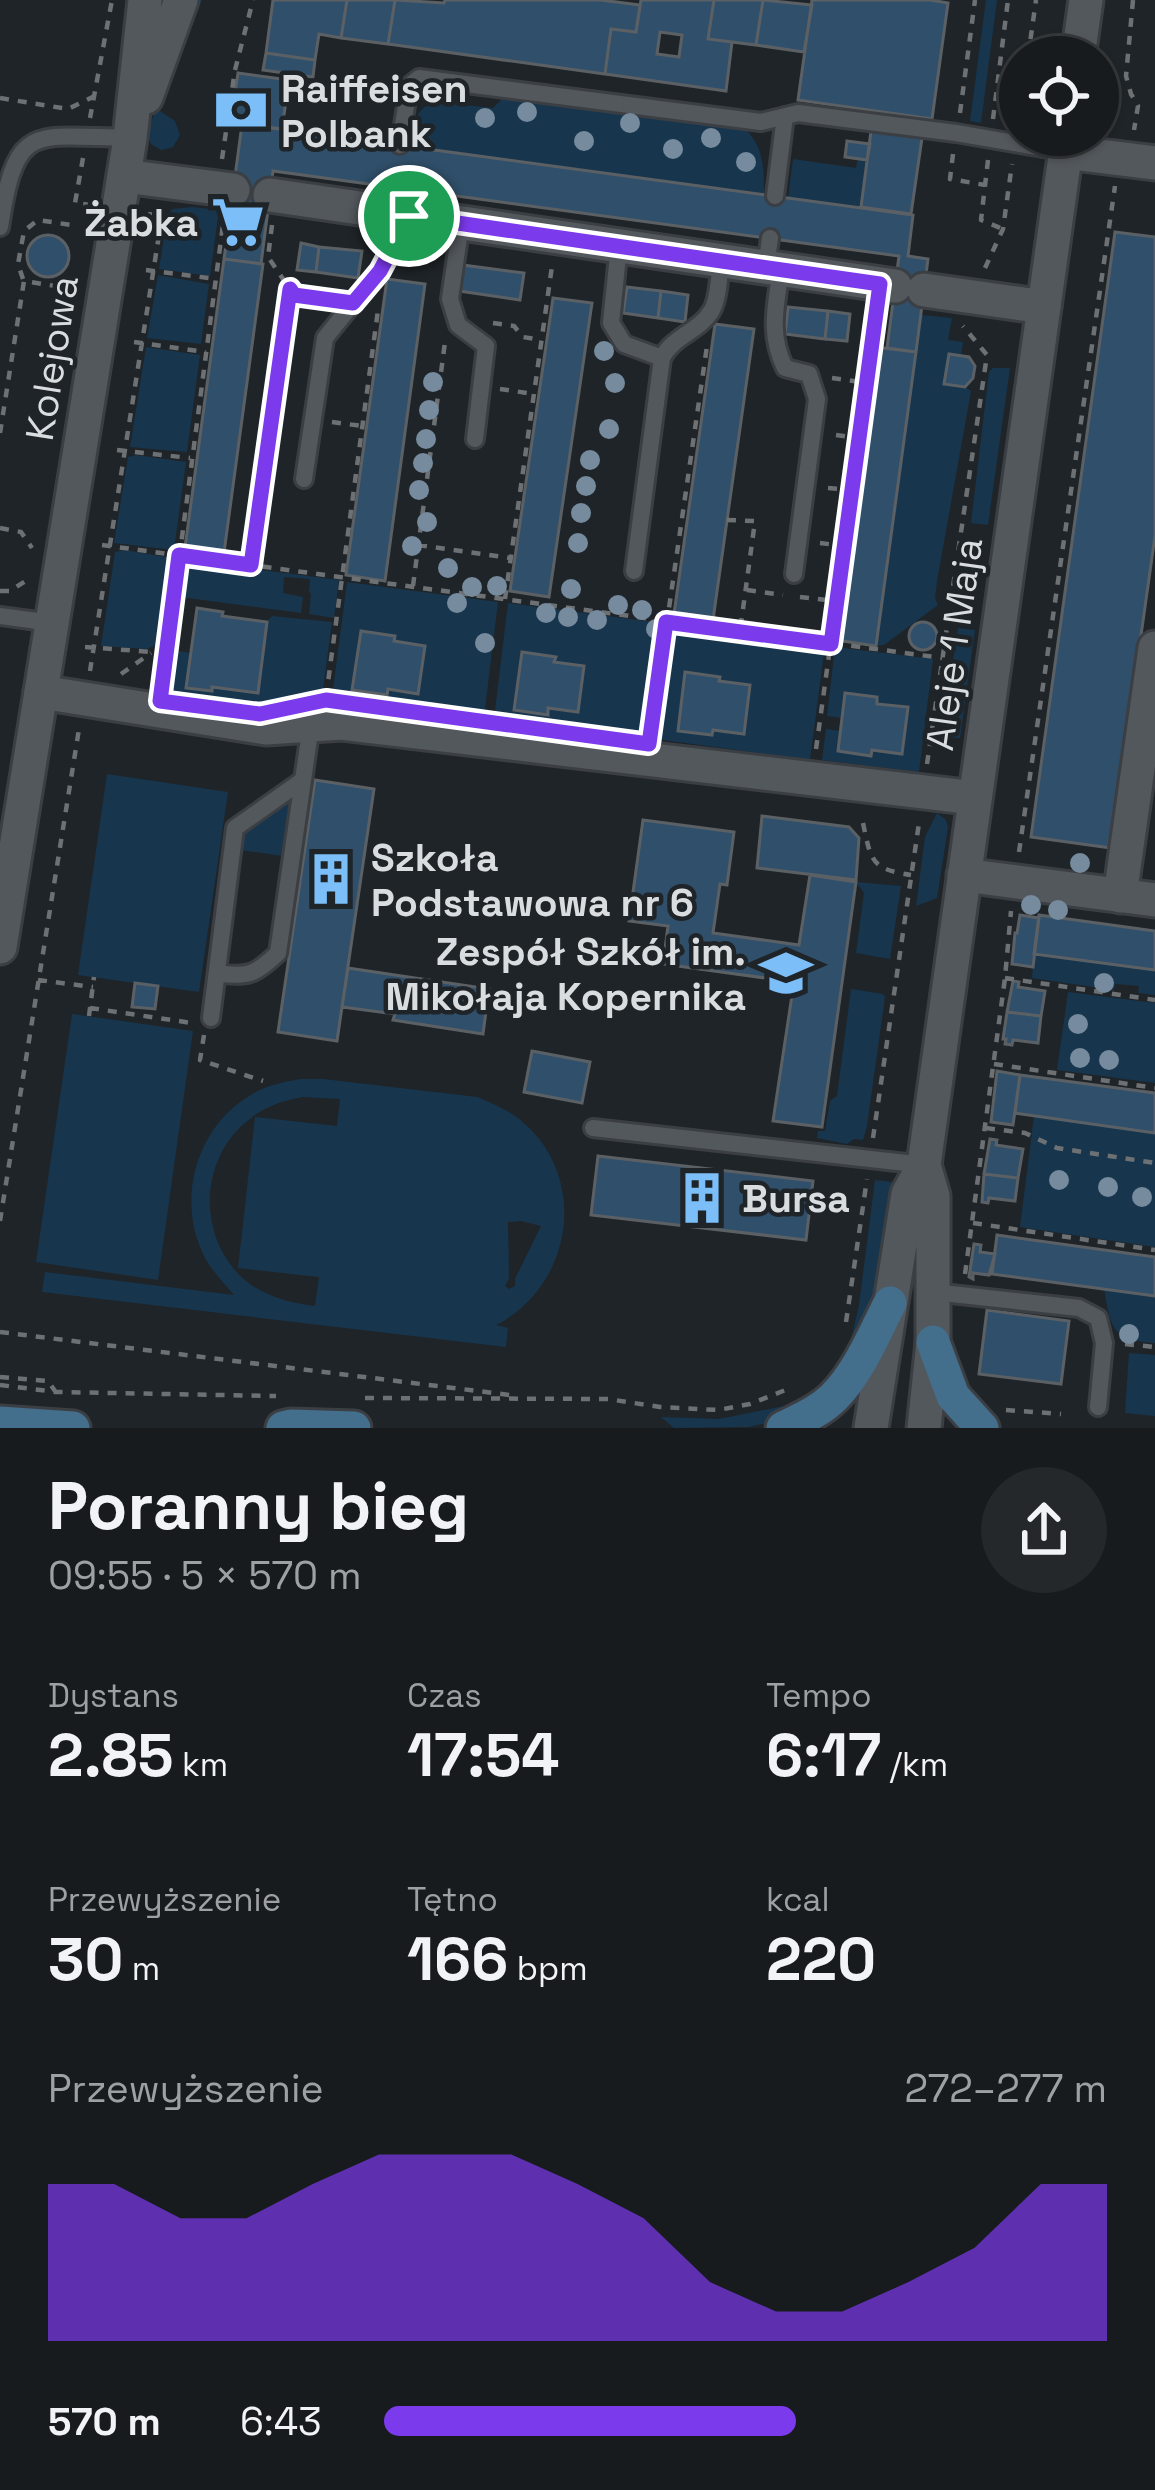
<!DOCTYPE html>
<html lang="pl">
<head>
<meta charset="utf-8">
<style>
	:root { --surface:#171b1e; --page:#24282b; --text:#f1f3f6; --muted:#9ea1a4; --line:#36393c; --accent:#7c3aed }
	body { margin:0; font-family:"Space Grotesk",sans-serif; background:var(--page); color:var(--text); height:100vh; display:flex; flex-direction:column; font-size:45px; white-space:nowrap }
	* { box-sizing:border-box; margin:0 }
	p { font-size:39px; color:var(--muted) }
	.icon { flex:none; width:66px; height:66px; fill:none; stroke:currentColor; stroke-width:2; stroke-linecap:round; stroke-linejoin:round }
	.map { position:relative; height:1428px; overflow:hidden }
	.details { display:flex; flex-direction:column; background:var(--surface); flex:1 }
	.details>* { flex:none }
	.buttons { position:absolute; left:999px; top:36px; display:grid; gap:24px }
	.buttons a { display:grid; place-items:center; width:120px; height:120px; border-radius:50%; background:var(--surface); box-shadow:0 3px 9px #0004,0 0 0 3px var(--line); font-size:60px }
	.pin { position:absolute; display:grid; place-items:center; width:102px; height:102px; color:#fff; margin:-51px; border:6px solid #fff; border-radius:50%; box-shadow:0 3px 12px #0007 }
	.round { display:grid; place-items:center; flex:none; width:126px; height:126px; border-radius:63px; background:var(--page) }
	.overview { display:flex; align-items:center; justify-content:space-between; height:204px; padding:0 48px }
	h1 { font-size:66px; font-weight:800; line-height:90px }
	.figures { display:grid; grid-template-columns:repeat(3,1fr); gap:18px; height:204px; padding:12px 48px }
	.figures div { display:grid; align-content:center }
	.figures b { font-size:60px; font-weight:800 }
	.figures small { font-size:33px; font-weight:400 }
	.figures p { font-size:33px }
	.chart { height:336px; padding:24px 48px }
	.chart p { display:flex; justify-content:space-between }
	.chart svg { width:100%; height:216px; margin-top:12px; fill:var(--accent); opacity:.7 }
	ul { padding:0 48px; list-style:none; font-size:39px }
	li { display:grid; grid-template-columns:192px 144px 1fr; align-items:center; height:90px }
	li i { height:30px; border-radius:15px; background:var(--accent) }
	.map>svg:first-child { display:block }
</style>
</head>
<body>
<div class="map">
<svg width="1155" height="1428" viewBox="0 0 1155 1428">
	<rect width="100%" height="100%" fill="#1f2428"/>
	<path fill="#17364e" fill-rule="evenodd" d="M 196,0 L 202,0 L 160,111 L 175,121 L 180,135 L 173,147 L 161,150 L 151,144 L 147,133 Z
		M 986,0 L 997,0 L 981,123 L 970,121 Z
		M 507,94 L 742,125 C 764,148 764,164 764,194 L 411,146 C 412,128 414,110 433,102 L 493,108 Z
		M 793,159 L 856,168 L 858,159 L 867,160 L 861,207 L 788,198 Z
		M 193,207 L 219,210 L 210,276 L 159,269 L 167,219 L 172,209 Z
		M 158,275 L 209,284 L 201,344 L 147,338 Z
		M 921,315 L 952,318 L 948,340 L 963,342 L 961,356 L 949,354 L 944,383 L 965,387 L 971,391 L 937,581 L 935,598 L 938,605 L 884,645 L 876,646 Z
		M 146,347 L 200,355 L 187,452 L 130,447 Z
		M 993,368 L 1010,368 L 988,525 L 971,523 L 989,372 Z
		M 136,455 L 186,462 L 174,550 L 114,543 L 128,457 Z
		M 124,550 L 173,558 L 164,642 L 147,649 L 101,646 L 115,552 Z
		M 184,560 L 339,580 L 334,618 L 309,614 L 311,594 L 309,592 L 310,579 L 284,577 L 283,593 L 303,597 L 301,613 L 180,597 Z
		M 347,582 L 498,602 L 484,717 L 332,697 Z
		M 508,603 L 661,623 L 646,738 L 494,719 Z
		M 272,616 L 332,622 L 322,697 L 261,710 L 165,698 L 171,650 L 191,653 L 187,688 L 211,691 L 212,687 L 257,693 L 267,622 Z
		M 671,624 L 825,645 L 810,760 L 656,739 Z
		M 958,628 L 975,630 L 960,738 L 941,737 Z
		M 835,647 L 933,659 L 919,772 L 822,760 L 826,729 L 841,731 L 839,751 L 870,755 L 872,750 L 901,754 L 907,707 L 877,704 L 876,697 L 846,693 L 842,718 L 827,716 Z
		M 107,774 L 228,792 L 199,992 L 78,975 Z
		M 287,801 L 289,803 L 283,856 L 241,850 L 243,832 Z
		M 937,813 L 946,820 L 948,827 L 937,898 L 916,906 L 925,837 Z
		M 856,882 L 901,886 L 890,959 L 856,953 L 864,893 Z
		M 1034,954 L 1155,970 L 1155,995 L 1138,993 L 1139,986 L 1115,984 L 1114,990 L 1032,978 Z
		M 851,989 L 883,994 L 885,997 L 867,1126 L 863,1140 L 854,1139 L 847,1144 L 817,1138 L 818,1131 L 825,1131 L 830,1101 L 837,1096 Z
		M 1068,992 L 1155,1003 L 1155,1083 L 1057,1070 Z
		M 72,1014 L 193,1031 L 158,1280 L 36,1262 Z
		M 300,1079 L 323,1079 L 477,1097 C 492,1103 506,1109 519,1119 C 590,1175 574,1285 496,1325 L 508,1328 L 506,1347 L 42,1292 L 45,1272 L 234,1295 C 224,1283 213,1272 205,1258 C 175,1200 196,1125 254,1093 C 269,1085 284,1082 300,1079 ZM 302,1097 L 340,1099 L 337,1126 L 255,1117 L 238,1268 L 319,1277 L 315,1306 C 291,1303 266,1297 246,1281 C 196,1239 198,1157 251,1118 C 266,1106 283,1101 302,1097 ZM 521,1221 L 541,1226 L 515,1279 L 515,1286 L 509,1289 L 505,1286 L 509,1278 L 508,1222 Z
		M 1034,1116 L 1155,1133 L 1155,1247 L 1020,1227 Z
		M 875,1180 L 892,1182 L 876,1284 L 855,1346 L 835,1381 L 829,1377 L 851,1340 L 859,1305 Z
		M 1104,1289 L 1155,1296 L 1155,1343 C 1112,1340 1111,1328 1104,1289 Z
		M 1129,1353 L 1155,1355 L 1155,1416 L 1125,1413 Z
		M 814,1400 L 782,1420 L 748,1427 L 674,1428 L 661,1417 L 719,1419 Z"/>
	<path fill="#304f6a" stroke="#5b6065" stroke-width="3" fill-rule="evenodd" d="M 273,0 L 347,0 L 341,38 L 319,34 L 315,60 L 266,53 Z
		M 347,0 L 395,0 L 388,44 L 341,38 Z
		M 395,0 L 444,3 L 445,0 L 601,0 L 640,5 L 636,32 L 611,29 L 605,74 L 388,44 Z
		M 641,0 L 714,0 L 708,39 L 732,42 L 726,91 L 605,74 L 611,29 L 636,32 ZM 660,32 L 682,35 L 679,57 L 657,54 Z
		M 714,0 L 763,0 L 756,45 L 708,39 Z
		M 763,0 L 812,5 L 804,52 L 756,45 Z
		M 812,0 L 930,0 L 948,3 L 932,119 L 798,100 Z
		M 266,53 L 315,60 L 313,77 L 263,70 Z
		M 238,73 L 289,80 L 282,129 L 231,122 Z
		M 242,124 L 913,215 L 908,256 L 928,259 L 916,352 L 887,348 L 899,256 L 273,171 L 261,264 L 224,259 Z
		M 871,131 L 922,138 L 911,214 L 861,207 Z
		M 847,141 L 870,144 L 867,160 L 845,157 Z
		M 1115,232 L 1155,237 L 1155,536 L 1111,848 L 1031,837 Z
		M27 256a21 21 0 1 1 42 0a21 21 0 1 1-42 0Z
		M 301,243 L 319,247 L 316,272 L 297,270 Z
		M 319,247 L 362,251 L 358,278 L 316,272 Z
		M 224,259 L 263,264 L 223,560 L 184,555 Z
		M 463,265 L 524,273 L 520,300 L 459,291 Z
		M 387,279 L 425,284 L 385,581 L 346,575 Z
		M 627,287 L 661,291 L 658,318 L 623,313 Z
		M 661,291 L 688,295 L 685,322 L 658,318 Z
		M 553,298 L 592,303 L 549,597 L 510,591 Z
		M 788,307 L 828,311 L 825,339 L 785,334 Z
		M 828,311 L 850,314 L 847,341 L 825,339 Z
		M 715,324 L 754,329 L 712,627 L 673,621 Z
		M 875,347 L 916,352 L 876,646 L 836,640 Z
		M 949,354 L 969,357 L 975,366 L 973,378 L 965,387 L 944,384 Z
		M 197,608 L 223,612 L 222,616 L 267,622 L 258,693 L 212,687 L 212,691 L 186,688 Z
		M909 636a14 14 0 1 1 28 0a14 14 0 1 1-28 0Z
		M 361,631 L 395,636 L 394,641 L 425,646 L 418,694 L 388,689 L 387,695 L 352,690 Z
		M 522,652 L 556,657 L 554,662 L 584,666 L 578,712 L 548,708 L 548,715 L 514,710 Z
		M 685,672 L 720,677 L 719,681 L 750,685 L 744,734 L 713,730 L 712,735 L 678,731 Z
		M 845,693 L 877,697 L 877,704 L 908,707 L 902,754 L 872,750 L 871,756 L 838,751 Z
		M 315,780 L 374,789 L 337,1041 L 278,1032 Z
		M 762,816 L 849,827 L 859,838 L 856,880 L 757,868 Z
		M 643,820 L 734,832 L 727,885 L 720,884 L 713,933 L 799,945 L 810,875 L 856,882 L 822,1127 L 773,1121 L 794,982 L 663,964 L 668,926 L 629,921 Z
		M 1020,915 L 1039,918 L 1033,967 L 1012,964 L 1015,933 L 1017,933 Z
		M 1039,915 L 1155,931 L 1155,970 L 1034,954 Z
		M 348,968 L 489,989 L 483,1034 L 393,1020 L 395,1014 L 342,1007 Z
		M 1013,981 L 1019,982 L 1018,987 L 1045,991 L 1041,1016 L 1007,1012 Z
		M 135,983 L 158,986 L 155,1009 L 132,1007 Z
		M 1007,1012 L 1041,1016 L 1038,1043 L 1013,1040 L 1012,1045 L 1005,1044 L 1006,1039 L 1003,1039 Z
		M 532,1051 L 590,1062 L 582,1103 L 524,1092 Z
		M 997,1071 L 1020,1075 L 1013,1125 L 991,1122 Z
		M 1020,1075 L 1155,1093 L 1155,1133 L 1015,1113 Z
		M 990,1139 L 997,1140 L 996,1145 L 1023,1149 L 1018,1178 L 984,1174 Z
		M 598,1156 L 813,1181 L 806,1240 L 591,1215 Z
		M 984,1174 L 1018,1178 L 1015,1201 L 989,1198 L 988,1203 L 982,1202 Z
		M 997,1235 L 1155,1257 L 1155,1296 L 992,1274 Z
		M 974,1244 L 981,1245 L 980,1252 L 995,1254 L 989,1275 L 973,1273 L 973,1279 L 969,1277 Z
		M 987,1310 L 1069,1321 L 1061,1384 L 979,1374 Z"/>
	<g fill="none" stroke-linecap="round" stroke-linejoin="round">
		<g stroke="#3b3f43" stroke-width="22">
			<path id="service" d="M 400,145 L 409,86 L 419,78 L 761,122 L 798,113 L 956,133 L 1066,152
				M 775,196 L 785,116
				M 461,223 L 450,299 L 458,325 L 486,346 L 475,439
				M 0,227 C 16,120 34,137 130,138
				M 619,246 L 611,323 L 624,344 L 662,358
				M 766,267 L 770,238
				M 781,269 C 776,306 768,333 785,368 L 809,374 L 817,399 L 794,574
				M 304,479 L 325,338 L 379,271 L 409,216
				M 634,571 L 662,358 C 673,336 700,331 712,310 C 719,297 719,275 721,261
				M 0,616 L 52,623
				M 217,973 C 248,978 256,974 278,953 L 311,725
				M 211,1018 L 235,828 L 303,780
				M 593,1128 L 924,1165
				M 933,1292 L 1079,1308 L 1098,1318 L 1104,1343 L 1098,1407"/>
		</g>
		<g stroke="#3b3f43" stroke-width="39">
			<path id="minor" d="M 1066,152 L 1155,163
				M 124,176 L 233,190
				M 270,195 L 895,286
				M 924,290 L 1044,307
				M 41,692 L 266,728 L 341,723 L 975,798
				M 964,875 L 1155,900
				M 1120,896 L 1155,648"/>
		</g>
		<g stroke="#3b3f43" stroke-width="39">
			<path id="tertiary" d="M 1078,57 L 1086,0
				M 146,97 L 181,0
				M 0,947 L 130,138 L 145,0
				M 871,1428 L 908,1194 L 924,1165 L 1068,135
				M 924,1428 L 933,1342 L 933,1196 L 924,1165"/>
		</g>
		<g stroke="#3b3f43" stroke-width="39">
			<path id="secondary" d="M 933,1342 L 953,1396 L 982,1428
				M 0,1423 L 73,1428
				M 283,1428 L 291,1426 L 354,1428
				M 783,1428 C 801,1419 820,1411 834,1397 C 859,1372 874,1334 890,1303"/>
		</g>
		<path stroke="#6d7174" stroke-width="4.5" stroke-dasharray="9 9" stroke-linecap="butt" d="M 1133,0 L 1126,76 L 1131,94 L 1138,106 L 1134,130
			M 1028,57 L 1036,0
			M 0,98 L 68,109 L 99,94
			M 960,113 L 975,0
			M 90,118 L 112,0
			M 993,119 L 1008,0
			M 1018,123 L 1020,110
			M 953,154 L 950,179 L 985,185
			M 83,158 L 75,203 L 90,205
			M 222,159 L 235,70 L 253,0
			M 988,160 L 981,220 L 1003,229
			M 272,225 L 268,257 L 294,295 L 330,300
			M 985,268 L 1003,229 L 1012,164
			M 146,270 L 216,279
			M 23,279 L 18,264 L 24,231 L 38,220 L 78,226
			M 493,323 L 514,326 L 523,337 L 541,340
			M 134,342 L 206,352
			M 832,378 L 867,383
			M 500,389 L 534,394
			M 332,422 L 362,426
			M 0,433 L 24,281 L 74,289 L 73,292
			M 836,435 L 859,438
			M 117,450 L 190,458
			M 828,488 L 852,490
			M 727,520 L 755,521 L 740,631
			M 0,528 L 21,532 L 32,548
			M 820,543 L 844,546
			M 102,545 L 942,658
			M 418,545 L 510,558
			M 252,563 L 290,289
			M 413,586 L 445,342
			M 747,590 L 783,595
			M 0,591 L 10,591 L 27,580
			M 800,597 L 836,601
			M 505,599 L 552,266
			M 85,647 L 152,652 L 167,649
			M 90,671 L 162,216 L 148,214
			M 121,674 L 151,653
			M 163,682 L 224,217
			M 326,697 L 378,310
			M 651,732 L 707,346
			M 816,749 L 876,315
			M 927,764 L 987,355 L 963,326
			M 863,823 C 871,861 871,869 911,875
			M 1019,852 L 1115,186
			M 1005,978 L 1155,1000
			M 38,980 L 93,987
			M 90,1008 L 192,1023
			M 89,1016 L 94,977
			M 204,1035 L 200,1060 L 263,1081
			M 994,1064 L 1155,1088
			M 986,1128 L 1025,1133 L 1057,1148 L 1155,1163
			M 873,1138 L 919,823
			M 0,1221 L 79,729
			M 973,1223 L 1155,1250
			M 965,1274 L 1005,978 L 1011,911
			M 846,1322 L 867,1179
			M 0,1332 L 518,1396
			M 1125,1344 L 1155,1347
			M 0,1377 L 48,1381 L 55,1391
			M 0,1385 L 56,1392 L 276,1396
			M 365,1398 L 608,1399 L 660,1407 L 718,1410 L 750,1404 L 788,1389
			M 1006,1410 L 1061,1414"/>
		<use href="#service" stroke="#53585d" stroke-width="16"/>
		<use href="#minor" stroke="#53585d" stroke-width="33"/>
		<use href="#tertiary" stroke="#53585d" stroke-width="33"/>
		<use href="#secondary" stroke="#436e8c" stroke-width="33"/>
	</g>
	<g fill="#768b9d">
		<circle cx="527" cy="112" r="10"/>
		<circle cx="485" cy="118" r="10"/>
		<circle cx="630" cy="123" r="10"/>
		<circle cx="711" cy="138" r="10"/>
		<circle cx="584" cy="141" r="10"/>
		<circle cx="673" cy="149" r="10"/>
		<circle cx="746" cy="162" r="10"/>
		<circle cx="604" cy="351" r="10"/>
		<circle cx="433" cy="382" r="10"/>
		<circle cx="615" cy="383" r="10"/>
		<circle cx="429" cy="410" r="10"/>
		<circle cx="609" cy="429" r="10"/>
		<circle cx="426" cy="439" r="10"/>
		<circle cx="590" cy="460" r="10"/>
		<circle cx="423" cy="463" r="10"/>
		<circle cx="586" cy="486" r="10"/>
		<circle cx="419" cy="490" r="10"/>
		<circle cx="581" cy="513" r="10"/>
		<circle cx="427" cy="522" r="10"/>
		<circle cx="578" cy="543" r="10"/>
		<circle cx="412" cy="546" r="10"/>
		<circle cx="448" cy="568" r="10"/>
		<circle cx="497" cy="586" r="10"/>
		<circle cx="472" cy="587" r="10"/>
		<circle cx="571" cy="589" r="10"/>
		<circle cx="457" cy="603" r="10"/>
		<circle cx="618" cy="605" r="10"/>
		<circle cx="642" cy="610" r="10"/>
		<circle cx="546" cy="613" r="10"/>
		<circle cx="568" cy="617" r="10"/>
		<circle cx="597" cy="620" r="10"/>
		<circle cx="656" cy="629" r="10"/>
		<circle cx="485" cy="643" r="10"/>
		<circle cx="1080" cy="863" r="10"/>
		<circle cx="1031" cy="905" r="10"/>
		<circle cx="1058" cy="910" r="10"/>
		<circle cx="1104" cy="983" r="10"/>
		<circle cx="1078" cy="1024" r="10"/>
		<circle cx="1080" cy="1058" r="10"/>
		<circle cx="1109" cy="1060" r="10"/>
		<circle cx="1059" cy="1180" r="10"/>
		<circle cx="1108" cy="1187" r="10"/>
		<circle cx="1142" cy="1197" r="10"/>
		<circle cx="1129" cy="1334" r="10"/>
	</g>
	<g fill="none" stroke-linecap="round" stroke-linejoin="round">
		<g stroke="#fff" stroke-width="24">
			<path id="route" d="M 409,216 L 880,284 L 831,644 L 666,622 L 649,744 L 326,700 L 260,714 L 160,701 L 179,555 L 251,565 L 290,289 L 294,295 L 353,303 L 380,271 Z"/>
		</g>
		<use href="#route" stroke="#7c3aed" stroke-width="15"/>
	</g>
	<defs>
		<g id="bank-bare" transform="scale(4.14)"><path d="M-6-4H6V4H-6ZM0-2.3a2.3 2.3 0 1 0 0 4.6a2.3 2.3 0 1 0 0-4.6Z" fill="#7bbef8" stroke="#1f2428" stroke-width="2.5" paint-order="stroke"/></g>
		<g id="supermarket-bare" transform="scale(4.14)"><path d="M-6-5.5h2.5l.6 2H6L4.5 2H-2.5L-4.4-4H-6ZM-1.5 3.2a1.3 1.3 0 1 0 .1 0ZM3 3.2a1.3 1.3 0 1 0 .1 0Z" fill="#7bbef8" stroke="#1f2428" stroke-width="2.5" paint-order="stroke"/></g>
		<g id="building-bare" transform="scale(4.14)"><path d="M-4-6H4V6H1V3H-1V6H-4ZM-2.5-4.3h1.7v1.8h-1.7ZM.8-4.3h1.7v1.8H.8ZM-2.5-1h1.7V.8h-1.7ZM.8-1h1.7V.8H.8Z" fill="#7bbef8" stroke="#1f2428" stroke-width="2.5" paint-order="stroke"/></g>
		<g id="school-bare" transform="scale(4.14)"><path d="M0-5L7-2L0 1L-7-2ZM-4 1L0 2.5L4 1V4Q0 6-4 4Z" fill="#7bbef8" stroke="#1f2428" stroke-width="2.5" paint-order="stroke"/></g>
	</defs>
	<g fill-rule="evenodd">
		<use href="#bank-bare" x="241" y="110"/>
		<use href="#supermarket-bare" x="238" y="222"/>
		<use href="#building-bare" x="331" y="879"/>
		<use href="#school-bare" x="786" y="973"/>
		<use href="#building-bare" x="702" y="1198"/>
	</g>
	<g text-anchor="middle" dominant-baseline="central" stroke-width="9" stroke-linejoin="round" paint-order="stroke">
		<g font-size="39" font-weight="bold" fill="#dadde0" stroke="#1f2428" text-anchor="start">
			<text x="281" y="88">Raiffeisen<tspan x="281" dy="45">Polbank</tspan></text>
			<text x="198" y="222" text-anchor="end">Żabka</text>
			<text x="371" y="857">Szkoła<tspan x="371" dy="45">Podstawowa nr 6</tspan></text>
			<text x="746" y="951" text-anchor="end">Zespół Szkół im.<tspan x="746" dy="45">Mikołaja Kopernika</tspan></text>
			<text x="742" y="1198">Bursa</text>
		</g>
		<g font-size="39" fill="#dadde0" stroke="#1f2428">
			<text transform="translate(52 358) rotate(-81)">Kolejowa</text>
			<text transform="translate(954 644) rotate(-82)">Aleje 1 Maja</text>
		</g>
	</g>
</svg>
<div class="buttons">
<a><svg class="icon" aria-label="locate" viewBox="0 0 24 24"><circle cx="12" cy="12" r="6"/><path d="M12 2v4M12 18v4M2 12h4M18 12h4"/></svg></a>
</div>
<div class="pin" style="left:409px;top:216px;background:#1e9e55"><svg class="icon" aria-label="arrive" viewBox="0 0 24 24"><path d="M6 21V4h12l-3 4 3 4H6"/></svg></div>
</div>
<section class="details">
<div class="overview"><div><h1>Poranny bieg</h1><p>09:55 · 5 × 570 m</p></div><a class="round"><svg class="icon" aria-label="share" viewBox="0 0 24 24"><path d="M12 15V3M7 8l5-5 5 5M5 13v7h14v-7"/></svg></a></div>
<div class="figures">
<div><p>Dystans</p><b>2.85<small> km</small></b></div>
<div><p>Czas</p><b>17:54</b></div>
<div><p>Tempo</p><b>6:17<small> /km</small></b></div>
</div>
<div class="figures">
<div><p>Przewyższenie</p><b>30<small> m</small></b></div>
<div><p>Tętno</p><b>166<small> bpm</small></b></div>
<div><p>kcal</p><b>220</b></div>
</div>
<div class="chart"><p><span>Przewyższenie</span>272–277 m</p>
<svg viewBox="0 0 160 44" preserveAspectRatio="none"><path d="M0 44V12L10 12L20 19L30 19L40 12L50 6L60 6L70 6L80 12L90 19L100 32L110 38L120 38L130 32L140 25L150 12L160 12V44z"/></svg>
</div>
<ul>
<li><b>570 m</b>6:43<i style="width:57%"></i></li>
</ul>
</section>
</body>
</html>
